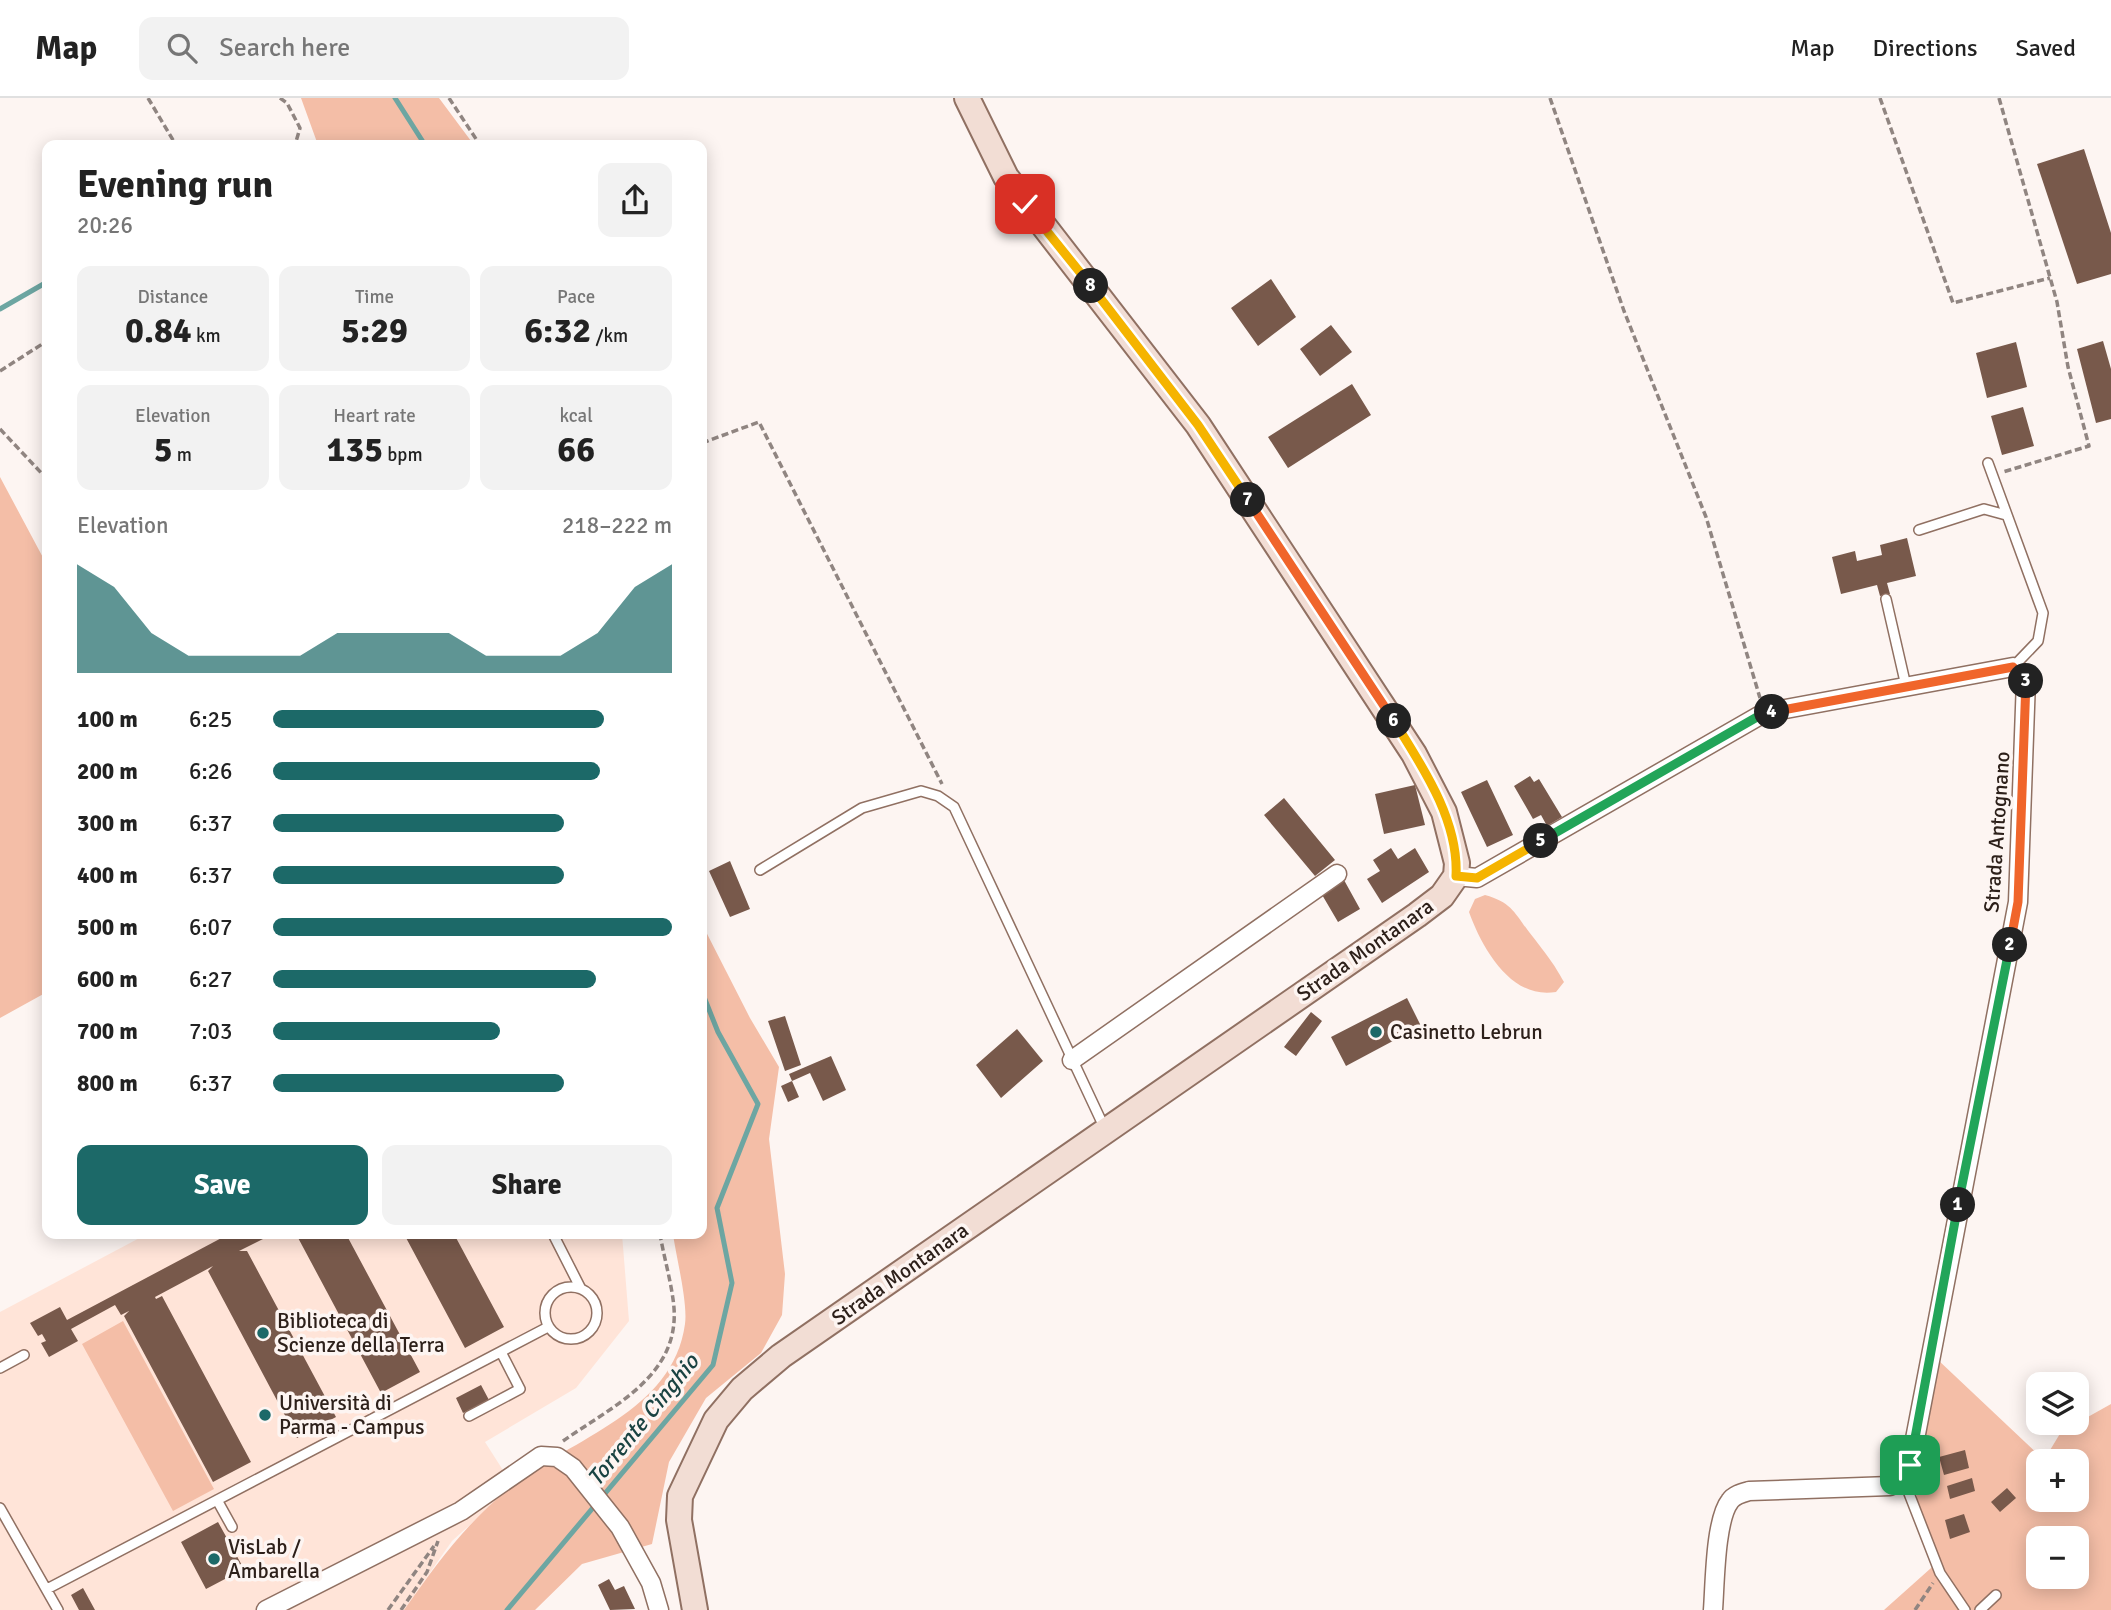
<!DOCTYPE html>
<html lang="en">
<head>
<meta charset="utf-8">
<style>
	:root { --surface:#fff; --page:#f2f2f2; --text:#222; --muted:#767676; --line:#e0e0e0; --accent:#1c6968 }
	body { margin:0; font-family:Signika,sans-serif; background:var(--page); color:var(--text); height:100vh; display:flex; flex-direction:column; font-size:26px; white-space:nowrap }
	* { box-sizing:border-box; margin:0 }
	p { font-size:23px; color:var(--muted) }
	.icon { flex:none; width:38px; height:38px; fill:none; stroke:currentColor; stroke-width:2; stroke-linecap:round; stroke-linejoin:round }
	.map { position:relative; flex:1; overflow:hidden }
	.sheet { position:absolute; left:42px; top:42px; width:665px; height:1099px; display:flex; flex-direction:column; background:var(--surface); border-radius:14px; box-shadow:0 4px 18px #0003 }
	.sheet>* { flex:none }
	.controls { position:absolute; left:2026px; top:1274px; display:grid; gap:14px }
	.controls a { display:grid; place-items:center; width:63px; height:63px; border-radius:14px; background:var(--surface); box-shadow:0 4px 18px #0003; font-size:35px }
	.pin { position:absolute; display:grid; place-items:center; width:60px; height:60px; color:#fff; margin:-30px; border-radius:14px; box-shadow:0 4px 10px #0006 }
	.km { position:absolute; width:35px; height:35px; margin:-18px; border-radius:50%; background:#222; color:#fff; font-size:19px; line-height:35px; text-align:center }
	.round { display:grid; place-items:center; flex:none; width:74px; height:74px; border-radius:14px; background:var(--page) }
	.headline { display:flex; align-items:center; justify-content:space-between; height:119px; padding:0 35px }
	h1 { font-size:38px; font-weight:700; line-height:52px }
	.figures { display:grid; grid-template-columns:repeat(3,1fr); gap:10px; height:119px; padding:7px 35px }
	.figures div { display:grid; align-content:center; border-radius:14px; background:var(--page); text-align:center }
	.figures b { font-size:35px; font-weight:700 }
	.figures small { font-size:19px; font-weight:400 }
	.figures p { font-size:19px }
	.chart { height:196px; padding:14px 35px }
	.chart p { display:flex; justify-content:space-between }
	.chart svg { width:100%; height:126px; margin-top:7px; fill:var(--accent); opacity:.7 }
	.button { display:flex; gap:14px; margin-top:auto; padding:14px 35px }
	.button a { flex:1; height:80px; border-radius:14px; background:var(--accent); color:#fff; font-size:28px; font-weight:700; line-height:80px; text-align:center }
	.button a+a { background:var(--page); color:var(--text) }
	ul { padding:0 35px; list-style:none; font-size:23px }
	li { display:grid; grid-template-columns:112px 84px 1fr; align-items:center; height:52px }
	li i { height:18px; border-radius:9px; background:var(--accent) }
	header { display:flex; align-items:center; gap:42px; box-sizing:border-box; height:98px; padding:0 35px; background:var(--surface); border-bottom:2px solid var(--line) }
	header strong { font-size:33px }
	nav { display:flex; gap:38px; margin-inline-start:auto; font-size:24px }
	.search { width:490px; height:63px; background:var(--page); display:flex; align-items:center; gap:18px; box-sizing:border-box; padding:0 24px; border-radius:14px; color:var(--muted); font-size:26px }
	.map>svg:first-child { display:block }
</style>
</head>
<body>
<header>
<strong>Map</strong>
<div class="search"><svg class="icon" aria-label="search" viewBox="0 0 24 24"><circle cx="10" cy="10" r="6"/><path d="M15 15l6 6"/></svg>Search here</div>
<nav><a>Map</a><a>Directions</a><a>Saved</a></nav>
</header>
<div class="map">
<svg width="2111" height="1512" viewBox="0 0 2111 1512">
	<rect width="100%" height="100%" fill="#fdf5f2"/>
	<path fill="#ffe4d8" d="M 147,1136 L 622,1136 L 629,1223 L 576,1290 L 485,1344 L 513,1388 L 452,1443 L 404,1512 L 0,1512 L 0,1214 Z"/>
	<path fill="#f4bea7" fill-rule="evenodd" d="M 301,0 L 439,0 L 474,47 L 318,47 Z
		M 0,379 L 47,467 L 47,894 L 0,920 Z
		M 1485,797 C 1514,805 1515,817 1533,839 C 1546,856 1553,864 1564,884 L 1556,894 C 1511,902 1482,850 1469,814 L 1475,801 Z
		M 702,826 L 750,920 L 779,969 L 769,1041 L 785,1176 L 782,1217 L 761,1255 L 706,1300 L 669,1364 L 652,1446 L 582,1466 L 535,1512 L 404,1512 C 438,1464 465,1426 512,1388 C 572,1340 673,1314 685,1226 C 688,1205 676,1158 673,1136 L 702,1136 Z
		M 123,1223 L 214,1391 L 173,1413 L 82,1246 Z
		M 1937,1261 L 2044,1362 L 2061,1334 L 2111,1306 L 2111,1512 L 1884,1512 L 1940,1462 C 1930,1443 1919,1422 1917,1401 C 1911,1356 1928,1305 1937,1261 ZM 2039,1363 L 2077,1363 L 2077,1402 L 2039,1402 ZM 2039,1440 L 2077,1440 L 2077,1479 L 2039,1479 Z"/>
	<g fill="none" stroke-linecap="round" stroke-linejoin="round">
		<path stroke="#6da6a2" stroke-width="5" d="M 395,0 L 425,47
			M 0,211 L 47,184
			M 507,1512 L 713,1267 L 732,1185 L 717,1110 L 758,1006 L 718,934 L 702,894"/>
	</g>
	<path fill="#78594b" d="M 2084,51 L 2111,135 L 2111,176 L 2077,186 L 2037,66 Z
		M 1271,181 L 1296,219 L 1258,248 L 1231,210 Z
		M 1331,227 L 1352,254 L 1320,278 L 1300,251 Z
		M 2103,243 L 2111,271 L 2111,321 L 2096,325 L 2077,251 Z
		M 2016,244 L 2027,289 L 1987,300 L 1976,255 Z
		M 1352,286 L 1371,317 L 1288,370 L 1268,339 Z
		M 2023,309 L 2034,348 L 2002,357 L 1991,318 Z
		M 1907,440 L 1916,478 L 1887,485 L 1890,496 L 1880,498 L 1877,487 L 1841,496 L 1832,459 L 1855,453 L 1857,463 L 1882,457 L 1880,447 Z
		M 1530,678 L 1534,684 L 1539,681 L 1562,719 L 1547,728 L 1541,717 L 1533,721 L 1514,688 Z
		M 1487,682 L 1513,737 L 1487,749 L 1461,694 Z
		M 1415,687 L 1425,727 L 1384,736 L 1375,696 Z
		M 1284,700 L 1335,762 L 1315,778 L 1264,717 Z
		M 1391,750 L 1398,761 L 1415,750 L 1429,774 L 1382,805 L 1367,781 L 1380,773 L 1373,762 Z
		M 730,763 L 750,811 L 730,819 L 709,773 Z
		M 1344,782 L 1360,811 L 1338,824 L 1321,795 Z
		M 1407,900 L 1421,928 L 1346,968 L 1331,939 Z
		M 1311,914 L 1322,923 L 1296,958 L 1284,949 Z
		M 785,918 L 801,967 L 785,973 L 768,923 Z
		M 1017,931 L 1043,963 L 1001,1000 L 976,967 Z
		M 831,958 L 846,992 L 823,1003 L 810,975 L 792,983 L 789,976 Z
		M 792,983 L 799,999 L 788,1004 L 781,988 Z
		M 229,1136 L 273,1136 L 239,1153 L 247,1153 L 336,1319 L 297,1340 L 208,1173 L 213,1168 L 155,1199 L 156,1201 L 162,1198 L 251,1364 L 213,1384 L 124,1218 L 129,1213 L 121,1217 L 115,1207 L 71,1231 L 78,1243 L 49,1259 L 41,1245 L 46,1243 L 42,1236 L 38,1238 L 30,1225 L 60,1209 L 67,1222 Z
		M 296,1136 L 346,1136 L 420,1274 L 381,1295 Z
		M 404,1136 L 454,1136 L 504,1229 L 465,1250 Z
		M 481,1287 L 489,1302 L 463,1315 L 456,1300 Z
		M 1965,1352 L 1969,1370 L 1944,1377 L 1939,1359 Z
		M 1972,1380 L 1975,1393 L 1950,1401 L 1947,1388 Z
		M 2007,1390 L 2016,1400 L 2000,1414 L 1991,1404 Z
		M 1964,1416 L 1970,1434 L 1950,1441 L 1945,1422 Z
		M 218,1424 L 244,1471 L 206,1491 L 181,1444 Z
		M 609,1481 L 615,1492 L 624,1488 L 635,1511 L 610,1512 L 598,1487 Z
		M 83,1490 L 95,1512 L 79,1512 L 71,1497 Z"/>
	<g fill="none" stroke-linecap="round" stroke-linejoin="round">
		<g stroke="#907062" stroke-width="12">
			<path id="lane" d="M 1988,365 L 2043,515 L 2038,543 L 2013,569
				M 1919,432 L 1984,411 L 2006,417
				M 1886,501 L 1906,588
				M 760,772 L 862,710 L 921,693 L 938,698 L 954,709 L 1105,1031
				M 553,1136 L 581,1191
				M545 1215a26 26 0 1 1 52 0a26 26 0 1 1-52 0Z
				M 0,1270 L 24,1257
				M 469,1318 L 520,1291 L 501,1254
				M 1903,1380 L 1940,1475 L 1965,1512
				M 217,1402 L 232,1429
				M 0,1410 L 58,1512
				M 47,1491 L 548,1229
				M 1980,1512 L 1996,1497"/>
		</g>
		<g stroke="#907062" stroke-width="21">
			<path id="street" d="M 1456,778 L 1477,780 L 1764,615 L 2013,569 L 2026,582 L 2018,804 L 1910,1367 L 1903,1380 L 1890,1388 L 1749,1393 C 1742,1395 1734,1397 1730,1403 C 1715,1422 1715,1486 1713,1512
				M 1072,962 L 1337,776
				M 266,1512 L 461,1413 L 541,1358 L 557,1359 L 573,1370 L 620,1429 L 651,1485 L 659,1512"/>
		</g>
		<g stroke="#907062" stroke-width="28">
			<path id="secondary" d="M 695,1512 L 679,1422 L 680,1398 L 716,1322 L 742,1291 L 781,1258 L 1417,817 L 1442,798 L 1456,778 L 1457,765 L 1444,714 L 1414,656 L 1198,327 L 1006,79 L 967,0"/>
		</g>
		<path stroke="#908581" stroke-width="3.5" stroke-dasharray="7 3.5" stroke-linecap="butt" d="M 148,0 L 176,47
			M 280,0 L 287,5 L 300,30 L 295,47
			M 449,0 L 480,47
			M 1550,0 L 1624,213 L 1706,419 L 1760,600
			M 1880,0 L 1953,205 L 2050,180
			M 1999,0 L 2057,204 L 2068,269 L 2089,348 L 2003,374
			M 0,273 L 47,243
			M 0,331 L 47,381
			M 702,345 L 759,324 L 942,686
			M 563,1343 C 611,1309 679,1279 674,1210 C 672,1186 664,1160 660,1136
			M 388,1512 L 434,1448
			M 401,1512 L 427,1474 L 438,1443
			M 1915,1512 L 1933,1485"/>
		<use href="#lane" stroke="#fff" stroke-width="9"/>
		<use href="#street" stroke="#fff" stroke-width="18"/>
		<use href="#secondary" stroke="#f2ddd4" stroke-width="24"/>
	</g>
	<g fill="none" stroke-linecap="round" stroke-linejoin="round">
		<g stroke="#fff" stroke-width="14">
			<path id="split-1" d="M 1910,1367 L 1958,1107"/>
		</g>
		<g stroke="#fff" stroke-width="14">
			<path id="split-2" d="M 1958,1107 L 2010,847"/>
		</g>
		<g stroke="#fff" stroke-width="14">
			<path id="split-3" d="M 2010,847 L 2018,804 L 2026,583"/>
		</g>
		<g stroke="#fff" stroke-width="14">
			<path id="split-4" d="M 1772,614 L 2013,569 L 2026,583"/>
		</g>
		<g stroke="#fff" stroke-width="14">
			<path id="split-5" d="M 1541,743 L 1764,615 L 1772,614"/>
		</g>
		<g stroke="#fff" stroke-width="14">
			<path id="split-6" d="M 1394,623 C 1422,668 1459,722 1456,778 L 1477,780 L 1541,743"/>
		</g>
		<g stroke="#fff" stroke-width="14">
			<path id="split-7" d="M 1248,402 L 1394,623"/>
		</g>
		<g stroke="#fff" stroke-width="14">
			<path id="split-8" d="M 1091,188 L 1198,327 L 1248,402"/>
		</g>
		<g stroke="#fff" stroke-width="14">
			<path id="split-9" d="M 1025,106 L 1091,188"/>
		</g>
		<use href="#split-1" stroke="#22a559" stroke-width="9"/>
		<use href="#split-2" stroke="#22a559" stroke-width="9"/>
		<use href="#split-3" stroke="#f0652b" stroke-width="9"/>
		<use href="#split-4" stroke="#f0652b" stroke-width="9"/>
		<use href="#split-5" stroke="#22a559" stroke-width="9"/>
		<use href="#split-6" stroke="#f5b400" stroke-width="9"/>
		<use href="#split-7" stroke="#f0652b" stroke-width="9"/>
		<use href="#split-8" stroke="#f5b400" stroke-width="9"/>
		<use href="#split-9" stroke="#f5b400" stroke-width="9"/>
	</g>
	<g fill="#1c6968" stroke="#fdf5f2" stroke-width="2.5">
		<circle cx="1376" cy="934" r="7"/>
		<circle cx="263" cy="1235" r="7"/>
		<circle cx="265" cy="1317" r="7"/>
		<circle cx="214" cy="1461" r="7"/>
	</g>
	<g text-anchor="middle" dominant-baseline="central" stroke-width="7" stroke-linejoin="round" paint-order="stroke">
		<g font-size="21" fill="#2d201a" stroke="#fdf5f2">
			<text transform="translate(1997 734) rotate(-86)">Strada Antognano</text>
			<text transform="translate(1365 852) rotate(-35)">Strada Montanara</text>
			<text transform="translate(900 1176) rotate(-35)">Strada Montanara</text>
		</g>
		<g font-size="21" fill="#2d201a" stroke="#fdf5f2" text-anchor="start">
			<text x="1390" y="934">Casinetto Lebrun</text>
			<text x="277" y="1223">Biblioteca di<tspan x="277" dy="24">Scienze della Terra</tspan></text>
			<text x="279" y="1305">Università di<tspan x="279" dy="24">Parma - Campus</tspan></text>
			<text x="228" y="1449">VisLab /<tspan x="228" dy="24">Ambarella</tspan></text>
		</g>
		<g font-size="23" font-style="italic" fill="#1a4342" stroke="#fdf5f2">
			<text transform="translate(643 1322) rotate(-51)">Torrente Cinghio</text>
		</g>
	</g>
</svg>
<div class="controls">
<a><svg class="icon" aria-label="layers" viewBox="0 0 24 24"><path d="M12 4l9 5-9 5-9-5zM3 14l9 5 9-5"/></svg></a>
<a>+</a>
<a>−</a>
</div>
<div class="pin" style="left:1910px;top:1367px;background:#1e9e55"><svg class="icon" aria-label="arrive" viewBox="0 0 24 24"><path d="M6 21V4h12l-3 4 3 4H6"/></svg></div>
<div class="pin" style="left:1025px;top:106px;background:#d93025"><svg class="icon" aria-label="check" viewBox="0 0 24 24"><path d="M5 12l5 5 9-10"/></svg></div>
<b class="km" style="left:1958px;top:1107px">1</b>
<b class="km" style="left:2010px;top:847px">2</b>
<b class="km" style="left:2026px;top:583px">3</b>
<b class="km" style="left:1772px;top:614px">4</b>
<b class="km" style="left:1541px;top:743px">5</b>
<b class="km" style="left:1394px;top:623px">6</b>
<b class="km" style="left:1248px;top:402px">7</b>
<b class="km" style="left:1091px;top:188px">8</b>
<section class="sheet">
<div class="headline"><div><h1>Evening run</h1><p>20:26</p></div><a class="round"><svg class="icon" aria-label="share" viewBox="0 0 24 24"><path d="M12 15V3M7 8l5-5 5 5M5 13v7h14v-7"/></svg></a></div>
<div class="figures">
<div><p>Distance</p><b>0.84<small> km</small></b></div>
<div><p>Time</p><b>5:29</b></div>
<div><p>Pace</p><b>6:32<small> /km</small></b></div>
</div>
<div class="figures">
<div><p>Elevation</p><b>5<small> m</small></b></div>
<div><p>Heart rate</p><b>135<small> bpm</small></b></div>
<div><p>kcal</p><b>66</b></div>
</div>
<div class="chart"><p><span>Elevation</span>218–222 m</p>
<svg viewBox="0 0 160 44" preserveAspectRatio="none"><path d="M0 44V6L10 14L20 30L30 38L40 38L50 38L60 38L70 30L80 30L90 30L100 30L110 38L120 38L130 38L140 30L150 14L160 6V44z"/></svg>
</div>
<ul>
<li><b>100 m</b>6:25<i style="width:83%"></i></li>
<li><b>200 m</b>6:26<i style="width:82%"></i></li>
<li><b>300 m</b>6:37<i style="width:73%"></i></li>
<li><b>400 m</b>6:37<i style="width:73%"></i></li>
<li><b>500 m</b>6:07<i style="width:100%"></i></li>
<li><b>600 m</b>6:27<i style="width:81%"></i></li>
<li><b>700 m</b>7:03<i style="width:57%"></i></li>
<li><b>800 m</b>6:37<i style="width:73%"></i></li>
</ul>
<div class="button"><a>Save</a><a>Share</a></div>
</section>
</div>
</body>
</html>
